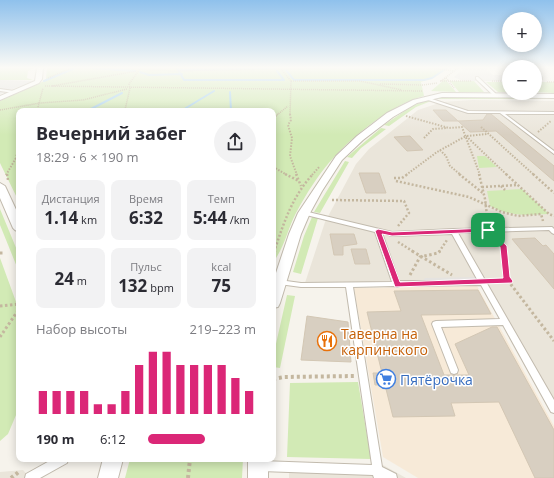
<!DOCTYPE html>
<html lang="ru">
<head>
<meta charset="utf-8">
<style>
	:root { --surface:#fff; --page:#f2f2f3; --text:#2b2b33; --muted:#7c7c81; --accent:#db2777 }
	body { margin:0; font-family:"Open Sans",sans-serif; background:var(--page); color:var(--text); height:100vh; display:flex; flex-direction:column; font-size:15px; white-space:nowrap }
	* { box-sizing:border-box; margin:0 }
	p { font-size:13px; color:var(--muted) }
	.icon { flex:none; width:22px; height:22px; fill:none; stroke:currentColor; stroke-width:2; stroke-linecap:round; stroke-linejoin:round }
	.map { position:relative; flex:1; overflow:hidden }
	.side { position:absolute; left:16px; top:108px; width:260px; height:354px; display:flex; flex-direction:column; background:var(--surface); border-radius:8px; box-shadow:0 2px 10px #0003 }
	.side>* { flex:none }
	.buttons { position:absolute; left:502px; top:12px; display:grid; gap:8px }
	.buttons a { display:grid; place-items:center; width:40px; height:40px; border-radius:50%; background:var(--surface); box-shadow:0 2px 10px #0003; font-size:20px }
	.pin { position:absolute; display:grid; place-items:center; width:34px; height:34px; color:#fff; margin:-17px; border-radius:8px; box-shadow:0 2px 6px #0006 }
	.round { display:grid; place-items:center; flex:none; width:42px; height:42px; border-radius:21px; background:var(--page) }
	.headline { display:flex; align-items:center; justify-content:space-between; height:68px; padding:0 20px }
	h1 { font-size:18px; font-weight:700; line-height:30px }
	.figures { display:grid; grid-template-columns:repeat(3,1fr); gap:6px; height:68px; padding:4px 20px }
	.figures div { display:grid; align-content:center; border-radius:8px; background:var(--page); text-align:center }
	.figures b { font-size:17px; font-weight:700 }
	.figures small { font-size:11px; font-weight:400 }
	.figures p { font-size:11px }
	.chart { height:112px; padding:8px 20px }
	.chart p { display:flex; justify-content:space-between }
	.chart svg { width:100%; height:72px; margin-top:4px; stroke:var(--accent); stroke-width:6 }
	ul { padding:0 20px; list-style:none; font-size:13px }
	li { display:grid; grid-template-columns:64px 48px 1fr; align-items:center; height:30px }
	li i { height:10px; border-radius:5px; background:var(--accent) }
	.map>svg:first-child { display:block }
</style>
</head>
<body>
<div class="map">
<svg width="554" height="478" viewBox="0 0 554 478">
	<rect width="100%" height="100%" fill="#f6f3ec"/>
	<path fill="#eae5da" d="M 472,100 L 554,101 L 554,414 L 479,281 L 305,283 L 325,222 L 356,164 L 369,149 L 418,110 L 442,102 Z
		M 289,464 L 383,465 L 406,478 L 289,478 Z
		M 23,470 L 30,478 L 0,478 L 0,472 Z"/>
	<path fill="#f7ead8" d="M 477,286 L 554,426 L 554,478 L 418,478 L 383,457 L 354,288 Z"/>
	<path fill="#d2eab5" d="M 0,68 L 34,68 L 28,71 L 27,78 L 33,80 L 0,80 Z
		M 47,68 L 447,68 L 432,78 L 421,82 L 424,96 C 405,101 391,110 375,121 C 338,148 318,172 296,213 C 288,228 284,249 273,262 L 273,111 L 19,111 L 19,202 L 0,163 L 0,101 L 44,81 L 46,79 Z
		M 445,79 L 456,92 L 431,91 Z
		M 450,81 L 474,81 L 484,92 L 459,92 Z
		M 486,82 L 509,82 L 509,92 L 498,92 Z
		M 535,82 L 554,82 L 554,93 L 535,92 Z
		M 444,97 L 554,98 L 554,99 L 433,99 Z
		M 428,100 L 431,101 L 416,107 L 389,126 L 384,125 L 412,106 Z
		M 381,128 L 386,129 L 361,148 L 352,158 L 347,157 Z
		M 477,156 L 485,156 L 497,167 L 479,168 Z
		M 345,161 L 349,162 L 320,213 L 314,212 Z
		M 522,189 L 548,213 L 549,214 C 524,215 512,217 490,206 L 487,191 Z
		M 0,209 L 19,255 L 19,272 L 0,225 Z
		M 312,217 L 318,218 L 301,274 L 293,272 L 304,236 Z
		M 0,258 L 19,310 L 19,408 L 8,434 L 0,441 Z
		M 287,295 L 295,296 L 280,368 L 273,367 L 273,357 Z
		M 358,382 L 371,459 L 287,457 L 290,383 Z
		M 130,459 L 243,459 L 242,478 L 125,478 Z"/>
	<path fill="#e5e3e0" d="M 465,68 L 485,68 L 493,75 L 509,75 L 509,81 L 463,81 L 454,77 Z
		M 0,80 L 33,81 L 0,94 Z
		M 479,277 L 482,283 L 420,284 L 425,278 Z"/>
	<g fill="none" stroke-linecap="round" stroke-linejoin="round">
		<path stroke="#a9d4f2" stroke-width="2" d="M 93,68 L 135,71
			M 177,68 L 184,80 L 284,80 L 277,71
			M 178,70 L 275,68
			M 286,70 L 294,80 L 424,80 L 432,78 L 447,68
			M 140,72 L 149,75 L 182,74
			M 44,81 L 75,68
			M 230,92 L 231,111
			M 87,111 L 122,93
			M 181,111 L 214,91"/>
	</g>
	<path fill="#d8cfc1" stroke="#d3c7b4" d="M 433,110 L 446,110 L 458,121 L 443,121 Z
		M 487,114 L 491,114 L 554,166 L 554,181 L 496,131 L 470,132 L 458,121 L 483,120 Z
		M 410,136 L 423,150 L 407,151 L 394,137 Z
		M 359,173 L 379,173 L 386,193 L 366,193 Z
		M 330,234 L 354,234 L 357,244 L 343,246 L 343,255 L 334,255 Z
		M 535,238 L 543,246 L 546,245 L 554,254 L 554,289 L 512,239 Z
		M 351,249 L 366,249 L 370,264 L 355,264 Z
		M 478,290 L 491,314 L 421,315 L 444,375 L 469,375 L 455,344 L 492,327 L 497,327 L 554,430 L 554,478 L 535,478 L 499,402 L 451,403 L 455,416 L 393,417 L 385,385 L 375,385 L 373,373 L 382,373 L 367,312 L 401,311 L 394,291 Z
		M 307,316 L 348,322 L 351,362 L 301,360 Z"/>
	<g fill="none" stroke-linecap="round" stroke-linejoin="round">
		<g stroke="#c2bbae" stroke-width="2">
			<path id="lane" d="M 535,73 L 542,77 L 542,79 L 540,79 L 535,75 Z
				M 476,77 L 478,77 L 496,94 L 496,96 L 494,96 L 476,79 Z
				M 0,89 L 14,91 L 16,92 L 14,93 L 0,91 Z
				M 426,97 L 468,111 L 554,112 L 554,114 L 505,114 L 554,151 L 554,154 L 500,113 L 468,113 L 425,99 L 425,97 Z
				M 304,211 L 392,232 L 454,229 L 552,227 L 554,229 L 554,234 L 552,233 L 549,230 L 458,233 L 554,400 L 554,413 L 551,412 L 503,325 L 441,327 L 458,370 L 457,373 L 454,374 L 451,373 L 432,324 L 433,322 L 436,321 L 500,319 L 481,285 L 400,286 L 397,287 L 394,286 L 353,287 L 382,467 L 396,474 L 397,478 L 374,478 L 373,475 L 261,471 L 257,470 L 256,466 L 257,462 L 261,461 L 372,465 L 346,287 L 301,287 L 279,284 L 277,284 L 276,282 L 277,280 L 279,280 L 301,283 L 392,282 L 375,232 L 302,214 L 301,213 L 302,212 ZM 382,233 L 392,236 L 452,234 L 478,281 L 399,281 Z
				M 53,459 L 68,459 L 67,463 L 40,478 L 25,478 L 26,474 Z"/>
		</g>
		<g stroke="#c2bbae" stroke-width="2">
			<path id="street" d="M 37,68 L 43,68 L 42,79 L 39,83 L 0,100 L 0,96 L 35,81 Z
				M 442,93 L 554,94 L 554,98 L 442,97 L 417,103 L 393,117 L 363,140 L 342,160 L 322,191 L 310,213 L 301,234 L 280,303 L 278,307 L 273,308 L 273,282 L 289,234 L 298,213 L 336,156 L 357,136 L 387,113 L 413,100 Z
				M 0,183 L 5,186 L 19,216 L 19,232 L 15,230 L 13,228 L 0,198 Z
				M 103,459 L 123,459 L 118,478 L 98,478 Z
				M 248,459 L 268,459 L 268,478 L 248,478 Z"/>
		</g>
		<path stroke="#c4b79f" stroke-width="1.5" stroke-dasharray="1 1" stroke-linecap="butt" d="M 430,68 L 454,71
			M 281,69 L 291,81 L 290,115
			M 48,78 L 71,68
			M 446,78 L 454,88
			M 291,81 L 360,81 L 402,90
			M 440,81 L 471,81
			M 441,81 L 458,68
			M 492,81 L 509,81
			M 547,82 L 554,82
			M 380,84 L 423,85 L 437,83
			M 45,86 L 422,91
			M 52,86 L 137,71
			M 0,110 L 40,103 L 83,100 L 127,89
			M 37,111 L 43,88
			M 127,111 L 125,110 L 130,88 L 129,84 L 140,69 L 174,71 L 323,68
			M 277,115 L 288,106"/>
		<path stroke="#c4b79f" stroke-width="2" stroke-dasharray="1.5 1.5" stroke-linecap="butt" d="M 290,114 L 291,120 L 288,125 L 292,138 L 290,156 L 297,175
			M 406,116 L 449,128 L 462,127 L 480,175
			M 273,118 L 278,114
			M 481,127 L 534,175
			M 538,132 L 551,121
			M 467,136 L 487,134
			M 424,138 L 433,129 L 447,128
			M 19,143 L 16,158 L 19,165
			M 440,150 L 446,156 L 450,166 L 461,175
			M 273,167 L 287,175
			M 6,175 L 16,158
			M 312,175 L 320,166
			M 406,175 L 437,152 L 466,136 L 507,175"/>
		<path stroke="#c4b79f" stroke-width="2.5" stroke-dasharray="2 2" stroke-linecap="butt" d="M 7,174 L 8,180
			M 285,174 L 299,181
			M 296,174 L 301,186
			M 459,174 L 484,194
			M 479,174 L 485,199 L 488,224
			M 506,174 L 549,214 L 554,216
			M 533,174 L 554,193
			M 394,178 L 402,178 L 408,174
			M 396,181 L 469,197 L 502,212 L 518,216 L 541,214 L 543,221
			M 501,186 L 505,190
			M 482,187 L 518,185
			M 332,200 L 404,201 L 409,213 L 398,226
			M 496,238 L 503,246 L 504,252
			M 398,242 L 414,252
			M 274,252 C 284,222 292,197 313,174
			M 439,252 L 447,240"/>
		<path stroke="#c4b79f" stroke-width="3" stroke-dasharray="2.5 2.5" stroke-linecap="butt" d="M 412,251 L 452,275
			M 503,251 L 506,278 L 554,341
			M 0,253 L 5,253
			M 273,256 L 275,251
			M 410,275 L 420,257 L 438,253 L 440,251
			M 493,282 L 509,281
			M 0,306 L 19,304
			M 0,337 L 19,309"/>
		<path stroke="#c4b79f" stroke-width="4" stroke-dasharray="3 3" stroke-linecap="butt" d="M 273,379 L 284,377 L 354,376
			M 11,478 L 20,471
			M 188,478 L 190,459"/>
		<use href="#lane" fill="#fff" fill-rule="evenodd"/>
		<use href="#street" fill="#fff" fill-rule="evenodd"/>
	</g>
	<linearGradient id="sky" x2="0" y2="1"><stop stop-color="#8fc1ec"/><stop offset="0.5" stop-color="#fbfaf6"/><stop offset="1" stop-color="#fbfaf6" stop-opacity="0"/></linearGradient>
	<rect width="554" height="135" fill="url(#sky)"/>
	<path fill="#db2777" stroke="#fff" fill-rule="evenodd" d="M 488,228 L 507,246 L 510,277 L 513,281 L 512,283 L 395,287 L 375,231 L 378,229 L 392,232 ZM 487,232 L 500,247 L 503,278 L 400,282 L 382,234 L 392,236 Z"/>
	<defs>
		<g id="restaurant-ring" transform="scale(1)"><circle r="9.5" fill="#fff" stroke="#e8710a" stroke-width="1.5"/><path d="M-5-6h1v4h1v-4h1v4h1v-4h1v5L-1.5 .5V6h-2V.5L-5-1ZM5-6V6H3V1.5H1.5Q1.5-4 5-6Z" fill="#e8710a"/></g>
		<g id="supermarket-ring" transform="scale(1)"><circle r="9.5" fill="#fff" stroke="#3f7fe0" stroke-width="1.5"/><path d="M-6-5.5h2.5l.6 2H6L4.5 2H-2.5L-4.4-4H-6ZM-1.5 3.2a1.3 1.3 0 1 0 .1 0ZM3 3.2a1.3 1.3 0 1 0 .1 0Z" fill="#3f7fe0"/></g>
	</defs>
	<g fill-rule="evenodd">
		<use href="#restaurant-ring" x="327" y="341"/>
		<use href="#supermarket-ring" x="386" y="379"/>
	</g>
	<g text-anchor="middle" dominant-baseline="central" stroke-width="3" stroke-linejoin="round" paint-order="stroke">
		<g font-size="14" fill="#c56008" stroke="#fff" text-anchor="start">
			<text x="341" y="333">Таверна на<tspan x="341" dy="16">карпинского</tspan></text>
		</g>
		<g font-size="14" fill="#366cbe" stroke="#fff" text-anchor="start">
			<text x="400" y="379">Пятёрочка</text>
		</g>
	</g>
</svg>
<div class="buttons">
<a>+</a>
<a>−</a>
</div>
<div class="pin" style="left:488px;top:230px;background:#1e9e55"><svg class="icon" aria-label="arrive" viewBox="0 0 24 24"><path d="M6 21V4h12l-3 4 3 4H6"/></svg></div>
<section class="side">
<div class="headline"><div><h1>Вечерний забег</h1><p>18:29 · 6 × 190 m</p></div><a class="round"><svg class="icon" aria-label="share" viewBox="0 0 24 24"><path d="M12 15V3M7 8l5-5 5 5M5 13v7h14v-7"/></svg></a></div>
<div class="figures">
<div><p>Дистанция</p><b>1.14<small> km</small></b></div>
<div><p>Время</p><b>6:32</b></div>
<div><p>Темп</p><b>5:44<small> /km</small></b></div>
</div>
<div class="figures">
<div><b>24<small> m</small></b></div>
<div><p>Пульс</p><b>132<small> bpm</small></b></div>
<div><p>kcal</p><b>75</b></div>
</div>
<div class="chart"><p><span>Набор высоты</span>219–223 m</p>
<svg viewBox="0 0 160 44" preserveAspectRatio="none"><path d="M5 44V30M15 44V30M25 44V30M35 44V30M45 44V38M55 44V38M65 44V30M75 44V14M85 44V6M95 44V6M105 44V14M115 44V14M125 44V14M135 44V14M145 44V22M155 44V30"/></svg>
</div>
<ul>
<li><b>190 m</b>6:12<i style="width:53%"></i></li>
</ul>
</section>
</div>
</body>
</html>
